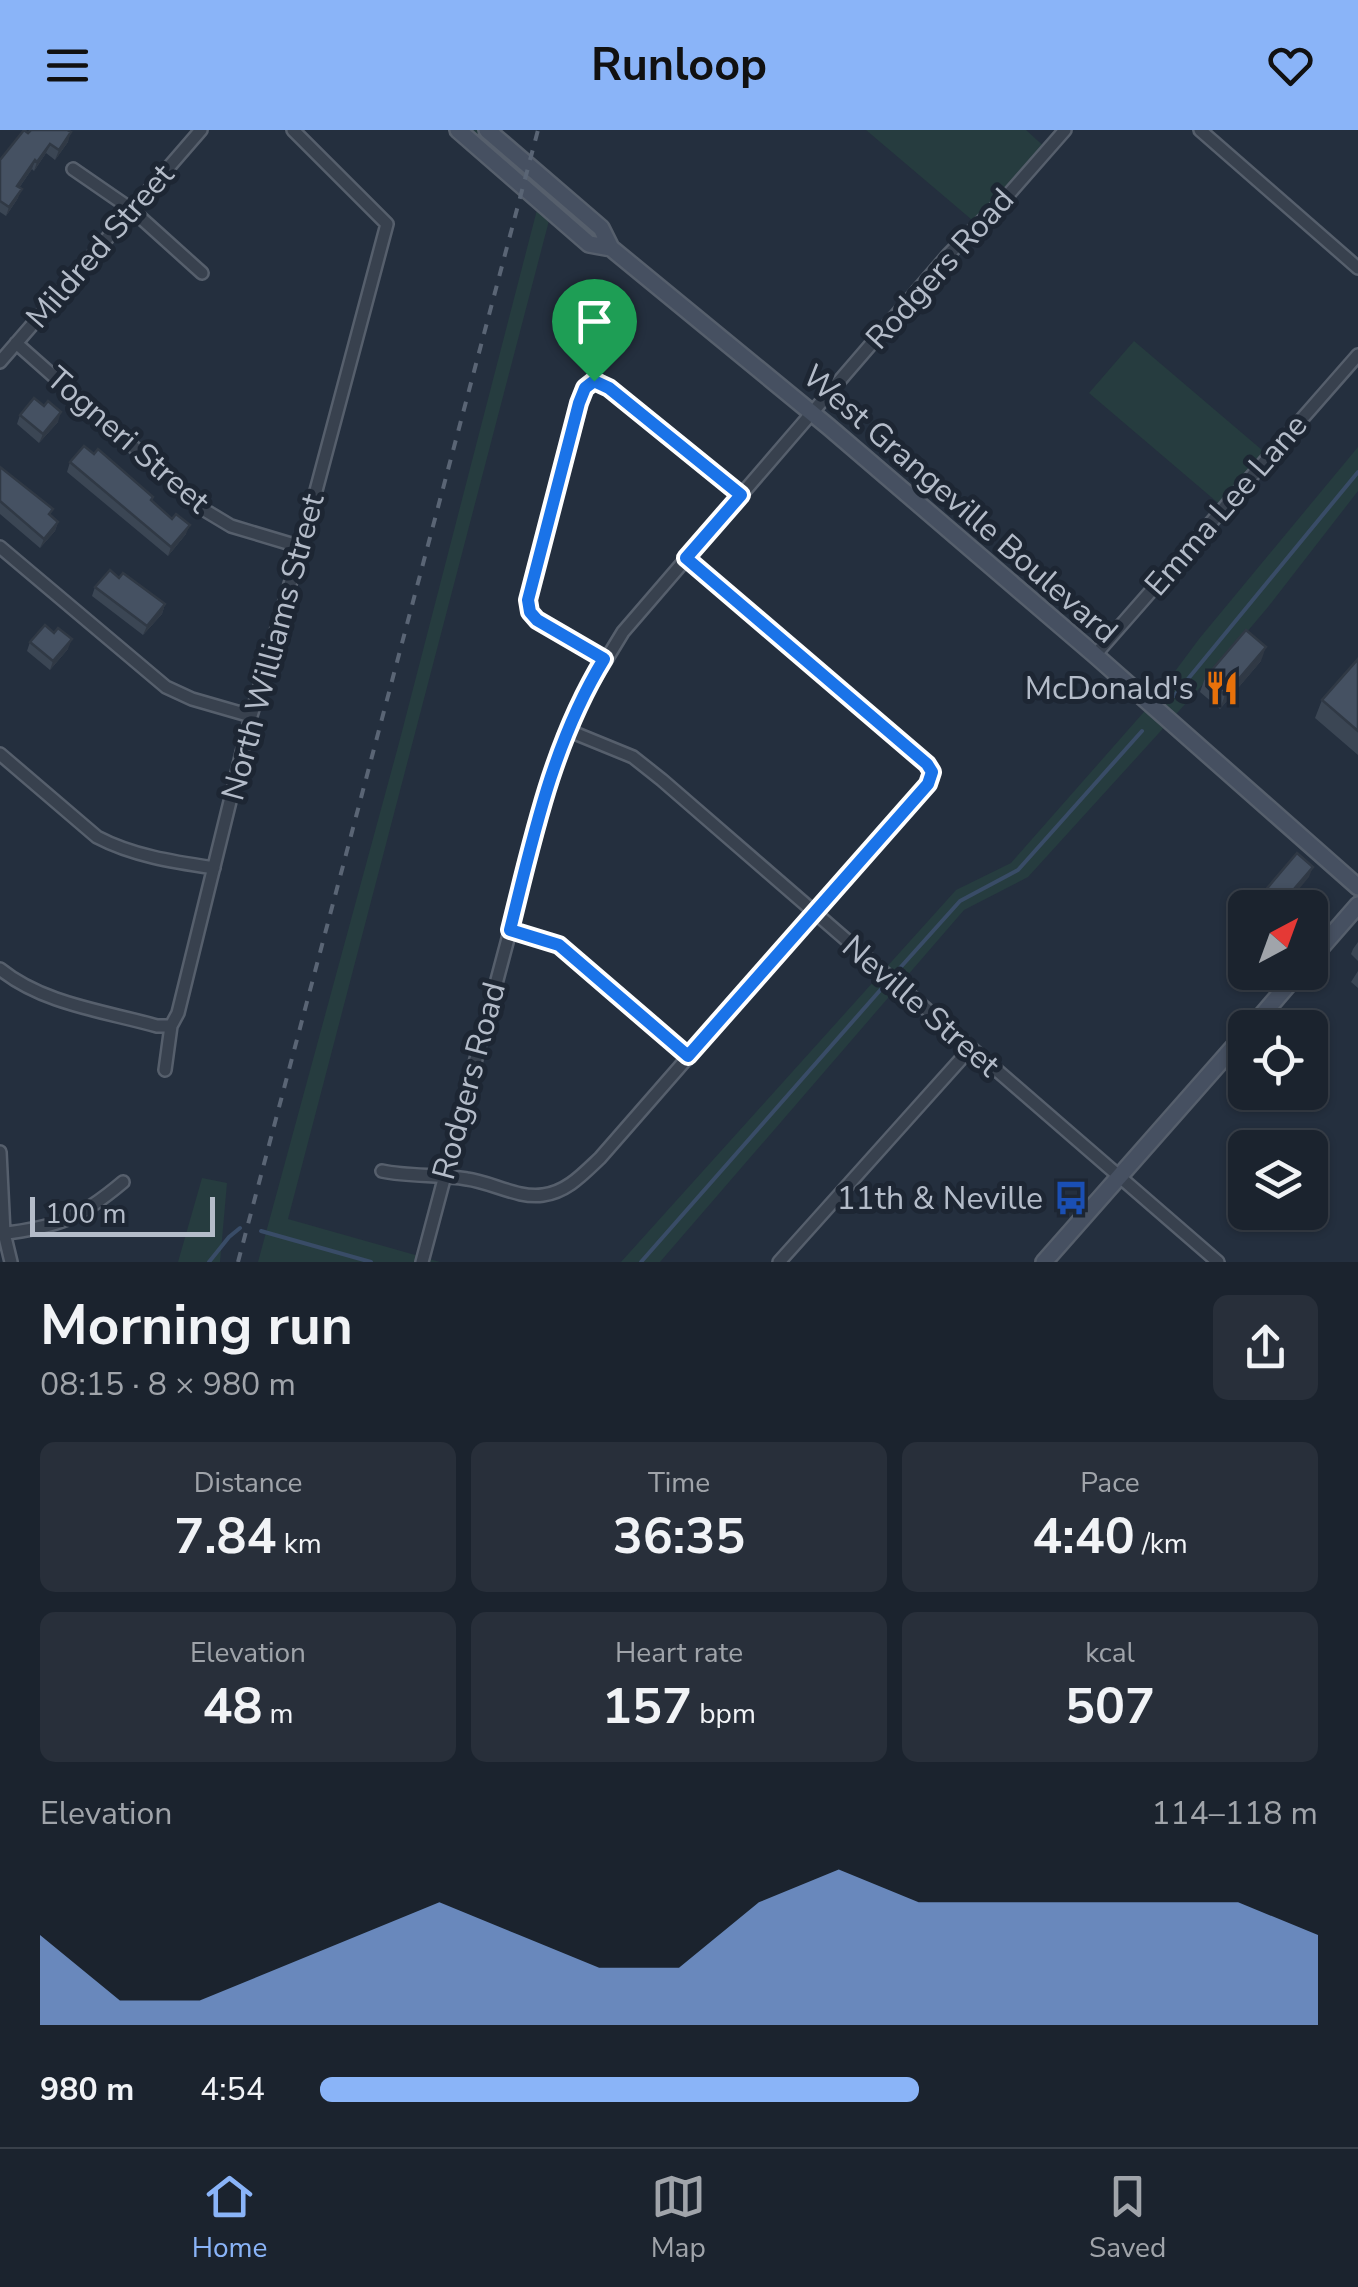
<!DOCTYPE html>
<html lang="en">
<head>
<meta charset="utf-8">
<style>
	:root { --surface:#1b232e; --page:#282f3a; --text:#f1f3f6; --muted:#a0a4aa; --line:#39404a; --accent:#8ab4f8 }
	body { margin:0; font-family:"Nunito Sans",sans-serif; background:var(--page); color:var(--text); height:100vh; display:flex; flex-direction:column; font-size:38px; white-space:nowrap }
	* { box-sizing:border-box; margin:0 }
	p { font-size:32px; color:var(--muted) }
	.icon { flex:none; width:55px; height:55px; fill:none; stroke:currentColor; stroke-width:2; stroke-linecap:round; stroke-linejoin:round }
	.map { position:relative; height:1132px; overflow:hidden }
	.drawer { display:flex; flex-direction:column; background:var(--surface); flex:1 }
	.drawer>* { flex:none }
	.needle { width:65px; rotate:41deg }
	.buttons { position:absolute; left:1228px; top:760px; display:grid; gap:20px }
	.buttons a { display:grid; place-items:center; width:100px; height:100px; border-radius:15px; background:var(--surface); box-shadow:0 2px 8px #0004,0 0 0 2px var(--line); font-size:50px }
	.scale { position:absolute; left:30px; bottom:25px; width:185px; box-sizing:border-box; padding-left:10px; border:5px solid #b4bcc9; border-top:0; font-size:28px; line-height:35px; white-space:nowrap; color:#b4bcc9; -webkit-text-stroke:8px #1d2633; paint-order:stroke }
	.pin { position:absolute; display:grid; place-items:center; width:85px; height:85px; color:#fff; margin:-102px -42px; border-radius:50% 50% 50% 0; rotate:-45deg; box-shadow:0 0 10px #0007 }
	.pin .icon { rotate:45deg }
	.round { display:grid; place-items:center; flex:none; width:105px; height:105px; border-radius:15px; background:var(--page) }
	.summary { display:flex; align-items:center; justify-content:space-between; height:170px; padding:0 40px }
	h1 { font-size:55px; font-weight:700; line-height:75px }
	.figures { display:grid; grid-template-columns:repeat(3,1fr); gap:15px; height:170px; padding:10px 40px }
	.figures div { display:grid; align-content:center; border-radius:15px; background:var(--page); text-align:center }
	.figures b { font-size:50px; font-weight:700 }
	.figures small { font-size:28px; font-weight:400 }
	.figures p { font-size:28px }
	.chart { height:280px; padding:20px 40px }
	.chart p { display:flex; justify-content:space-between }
	.chart svg { width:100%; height:180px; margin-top:10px; fill:var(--accent); opacity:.7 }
	ul { padding:0 40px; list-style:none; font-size:32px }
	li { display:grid; grid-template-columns:160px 120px 1fr; align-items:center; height:75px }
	li i { height:25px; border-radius:12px; background:var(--accent) }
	header { display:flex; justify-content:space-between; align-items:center; height:130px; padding:0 40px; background:var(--accent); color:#111; font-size:45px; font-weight:700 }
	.menu { display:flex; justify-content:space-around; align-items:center; height:140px; border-top:2px solid var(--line); background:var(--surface); font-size:28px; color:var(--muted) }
	.menu a { display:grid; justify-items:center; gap:5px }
	.menu .active { color:var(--accent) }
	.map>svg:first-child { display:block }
</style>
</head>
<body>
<header><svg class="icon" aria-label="menu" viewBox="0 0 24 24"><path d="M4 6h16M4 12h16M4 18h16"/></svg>Runloop<svg class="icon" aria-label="heart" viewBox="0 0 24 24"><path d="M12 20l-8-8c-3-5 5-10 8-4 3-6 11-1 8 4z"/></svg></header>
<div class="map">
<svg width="1358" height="1132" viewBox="0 0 1358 1132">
	<rect width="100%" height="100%" fill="#242f3e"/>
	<path fill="#263c3f" d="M 458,0 L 487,0 L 601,98 L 611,118 L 551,83 L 288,1089 L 440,1132 L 258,1132 L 399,613 L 539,72 Z
		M 866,0 L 1026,0 L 1048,20 L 978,95 Z
		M 1134,211 L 1269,326 L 1224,378 L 1089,263 Z
		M 1358,317 L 1358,361 L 1268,477 L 1198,560 L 1028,747 L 964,780 L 660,1132 L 621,1132 L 956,760 L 1011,733 L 1150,575 L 1199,509 Z
		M 202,1048 L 227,1053 L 220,1132 L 178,1132 Z"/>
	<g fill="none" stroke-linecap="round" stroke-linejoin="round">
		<path stroke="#394c67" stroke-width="4" d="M 1174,566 L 1358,342
			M 899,839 L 960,771 L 1018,740 L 1142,601
			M 261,1101 L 371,1132
			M 209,1132 L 229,1107 L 240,1098
			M 641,1132 L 883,857"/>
		<g stroke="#565f6c" stroke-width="16">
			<path id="street" d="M 1200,0 L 1358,138
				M 73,39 L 131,79 L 202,143
				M 16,213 L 206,381 L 231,396 L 301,417
				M 0,232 L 201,0
				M 0,417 L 166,557 L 192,569 L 251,586
				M 1095,525 L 1358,225
				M 605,529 L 537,491 L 530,482 L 528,470 L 585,258 L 599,251 L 609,258 L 741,365
				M 567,600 L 633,627 L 662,650 L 1218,1132
				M 0,624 L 97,707 C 133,726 174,732 214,738
				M 510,800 L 559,815 L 687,926
				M 0,839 C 43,874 104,881 157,896 L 171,896
				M 165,940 L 171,896 L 178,883 L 251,586 L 301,417 L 387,94 L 293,0
				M 0,1022 L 4,1103 L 11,1132
				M 382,1041 C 410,1047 439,1044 467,1049 C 491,1052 519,1069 543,1065 C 567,1062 583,1044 600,1028 L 932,648 L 927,634 L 686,428
				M 0,1104 C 57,1097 78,1090 123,1052
				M 422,1132 L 551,647 L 578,576 L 623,502 L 948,125 L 1008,65 L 1065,0
				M 779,1132 L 970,919"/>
		</g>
		<g stroke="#565f6c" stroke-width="20">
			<path id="secondary" d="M 458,0 L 589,114 L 611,118
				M 487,0 L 601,98 L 611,118 L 829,297 L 1095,525 L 1358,757
				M 1310,830 L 1358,775
				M 1251,898 L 1299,842
				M 1044,1132 L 1245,904"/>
		</g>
		<use href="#street" stroke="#38414e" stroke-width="11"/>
		<use href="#secondary" stroke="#465061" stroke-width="15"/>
		<path stroke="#5a6575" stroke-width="4" stroke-dasharray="10 10" stroke-linecap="butt" d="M 238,1132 L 538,0"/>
	</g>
	<path fill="#3b4654" d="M 69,1 L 68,12 L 55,30 L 46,23 L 34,41 L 32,39 L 19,58 L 18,68 L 6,86 L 0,82 L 0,30 L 28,3 Z
		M 20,285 L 58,292 L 39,313 L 17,294 Z
		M 94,324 L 153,367 L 152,371 L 186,404 L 168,426 L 67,342 L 70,332 Z
		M 0,337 L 53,379 L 50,385 L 58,392 L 55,401 L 40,418 L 0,384 Z
		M 119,448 L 165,474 L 162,484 L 143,505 L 92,466 L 95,457 Z
		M 30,512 L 68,519 L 50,540 L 27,521 Z
		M 1358,529 L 1358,625 L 1315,588 L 1322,570 Z
		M 1261,531 L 1220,579 L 1200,562 L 1205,548 Z
		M 1358,812 L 1358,831 L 1351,824 L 1353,819 Z
		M 1358,841 L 1358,858 L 1351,852 Z"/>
	<path fill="#303945" d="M 71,2 L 68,12 L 55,30 L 59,20 Z
		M 50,14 L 46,23 L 34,41 L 37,32 Z
		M 35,30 L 32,39 L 14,65 L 17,56 Z
		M 22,59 L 18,68 L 6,86 L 9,77 Z
		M 61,282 L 58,292 L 39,313 L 43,304 Z
		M 58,392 L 55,401 L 40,418 L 44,409 Z
		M 190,395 L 186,404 L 168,426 L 171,417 Z
		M 165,474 L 162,484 L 143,505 L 147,496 Z
		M 72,509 L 68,519 L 50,540 L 53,531 Z
		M 1266,517 L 1261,531 L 1220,579 L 1225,565 Z
		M 1313,737 L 1309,747 L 1284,777 L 1287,767 Z"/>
	<path fill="#455162" stroke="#303945" stroke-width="2.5" d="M 24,0 L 28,3 L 31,0 L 67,0 L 71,2 L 59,20 L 50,14 L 37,32 L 35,30 L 17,56 L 22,59 L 9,77 L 0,71 L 0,30 Z
		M 34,268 L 44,276 L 48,271 L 61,282 L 43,304 L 20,285 Z
		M 84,316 L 94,324 L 98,319 L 153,367 L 151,370 L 172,389 L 176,384 L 190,395 L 171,417 L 70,332 Z
		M 0,337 L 53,379 L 49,384 L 58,392 L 44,409 L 0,371 Z
		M 110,440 L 119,448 L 123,443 L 165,474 L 147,496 L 95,457 Z
		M 45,495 L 54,503 L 58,498 L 72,509 L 53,531 L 30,512 Z
		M 1246,500 L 1266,517 L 1225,565 L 1205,548 Z
		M 1358,529 L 1358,601 L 1322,570 Z
		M 1297,723 L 1313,737 L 1287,767 L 1300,778 L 1254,778 L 1252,776 Z"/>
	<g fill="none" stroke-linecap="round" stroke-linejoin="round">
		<g stroke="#fff" stroke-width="20">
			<path id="route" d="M 594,251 L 609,258 L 741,365 L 686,428 L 927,634 L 932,642 L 928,654 L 688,926 L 559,815 L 510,800 C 533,707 553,612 604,529 L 537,490 L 530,482 L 528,470 L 579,273 L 585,258 Z"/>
		</g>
		<use href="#route" stroke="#1a73e8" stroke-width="12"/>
	</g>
	<defs>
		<g id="restaurant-bare" transform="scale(2.7)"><path d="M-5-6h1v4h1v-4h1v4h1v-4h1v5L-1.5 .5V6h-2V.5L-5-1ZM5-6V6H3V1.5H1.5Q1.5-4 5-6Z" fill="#e8710a" stroke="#1d2633" stroke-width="2.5" paint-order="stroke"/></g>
		<g id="bus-bare" transform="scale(2.7)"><path d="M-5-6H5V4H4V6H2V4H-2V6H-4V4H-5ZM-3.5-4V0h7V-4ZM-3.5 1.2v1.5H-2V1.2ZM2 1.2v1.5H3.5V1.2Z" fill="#1a4fb4" stroke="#1d2633" stroke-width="2.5" paint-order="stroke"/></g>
	</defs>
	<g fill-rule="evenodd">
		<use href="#restaurant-bare" x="1222" y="558"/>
		<use href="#bus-bare" x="1071" y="1068"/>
	</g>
	<g text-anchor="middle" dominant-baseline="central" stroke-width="10" stroke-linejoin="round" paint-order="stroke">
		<g font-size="32" fill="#b4bcc9" stroke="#1d2633">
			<text transform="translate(100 116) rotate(-49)">Mildred Street</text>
			<text transform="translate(940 139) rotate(-48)">Rodgers Road</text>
			<text transform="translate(128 310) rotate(41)">Togneri Street</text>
			<text transform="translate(960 374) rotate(41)">West Grangeville Boulevard</text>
			<text transform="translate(1226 375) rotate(-49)">Emma Lee Lane</text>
			<text transform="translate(273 517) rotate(-75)">North Williams Street</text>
			<text transform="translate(921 876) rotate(41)">Neville Street</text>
			<text transform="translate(469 951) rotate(-75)">Rodgers Road</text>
		</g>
		<g font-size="32" fill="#b4bcc9" stroke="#1d2633" text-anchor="end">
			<text x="1194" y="558">McDonald's</text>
			<text x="1043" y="1068">11th &amp; Neville</text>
		</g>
	</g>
</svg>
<div class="buttons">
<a><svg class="needle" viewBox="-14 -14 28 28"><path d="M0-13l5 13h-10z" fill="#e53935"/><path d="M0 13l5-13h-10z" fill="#a0a4aa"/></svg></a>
<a><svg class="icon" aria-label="locate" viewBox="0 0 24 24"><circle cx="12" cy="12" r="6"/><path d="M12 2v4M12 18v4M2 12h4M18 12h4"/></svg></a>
<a><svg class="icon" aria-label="layers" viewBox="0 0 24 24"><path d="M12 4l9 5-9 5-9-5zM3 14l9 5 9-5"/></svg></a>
</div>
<div class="scale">100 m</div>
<div class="pin" style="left:594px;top:251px;background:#1e9e55"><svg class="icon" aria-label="arrive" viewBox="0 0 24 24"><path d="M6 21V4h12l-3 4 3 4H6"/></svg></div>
</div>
<section class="drawer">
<div class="summary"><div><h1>Morning run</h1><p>08:15 · 8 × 980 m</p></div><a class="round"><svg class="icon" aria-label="share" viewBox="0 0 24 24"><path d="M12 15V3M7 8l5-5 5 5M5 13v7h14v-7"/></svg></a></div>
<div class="figures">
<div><p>Distance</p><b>7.84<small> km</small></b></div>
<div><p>Time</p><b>36:35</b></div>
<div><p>Pace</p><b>4:40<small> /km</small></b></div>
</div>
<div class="figures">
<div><p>Elevation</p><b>48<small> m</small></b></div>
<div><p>Heart rate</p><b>157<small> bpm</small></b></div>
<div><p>kcal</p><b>507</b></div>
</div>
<div class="chart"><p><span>Elevation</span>114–118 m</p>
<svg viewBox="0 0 160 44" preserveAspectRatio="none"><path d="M0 44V22L10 38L20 38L30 30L40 22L50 14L60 22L70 30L80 30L90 14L100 6L110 14L120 14L130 14L140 14L150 14L160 22V44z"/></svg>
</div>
<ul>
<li><b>980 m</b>4:54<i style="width:60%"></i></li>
</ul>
</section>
<nav class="menu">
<a class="active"><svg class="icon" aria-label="home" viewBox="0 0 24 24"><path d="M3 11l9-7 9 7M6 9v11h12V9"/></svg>Home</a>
<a><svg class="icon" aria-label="map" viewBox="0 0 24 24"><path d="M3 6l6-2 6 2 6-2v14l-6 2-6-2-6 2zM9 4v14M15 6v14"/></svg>Map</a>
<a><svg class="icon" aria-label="saved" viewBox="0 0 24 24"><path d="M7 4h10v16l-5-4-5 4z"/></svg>Saved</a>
</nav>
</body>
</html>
